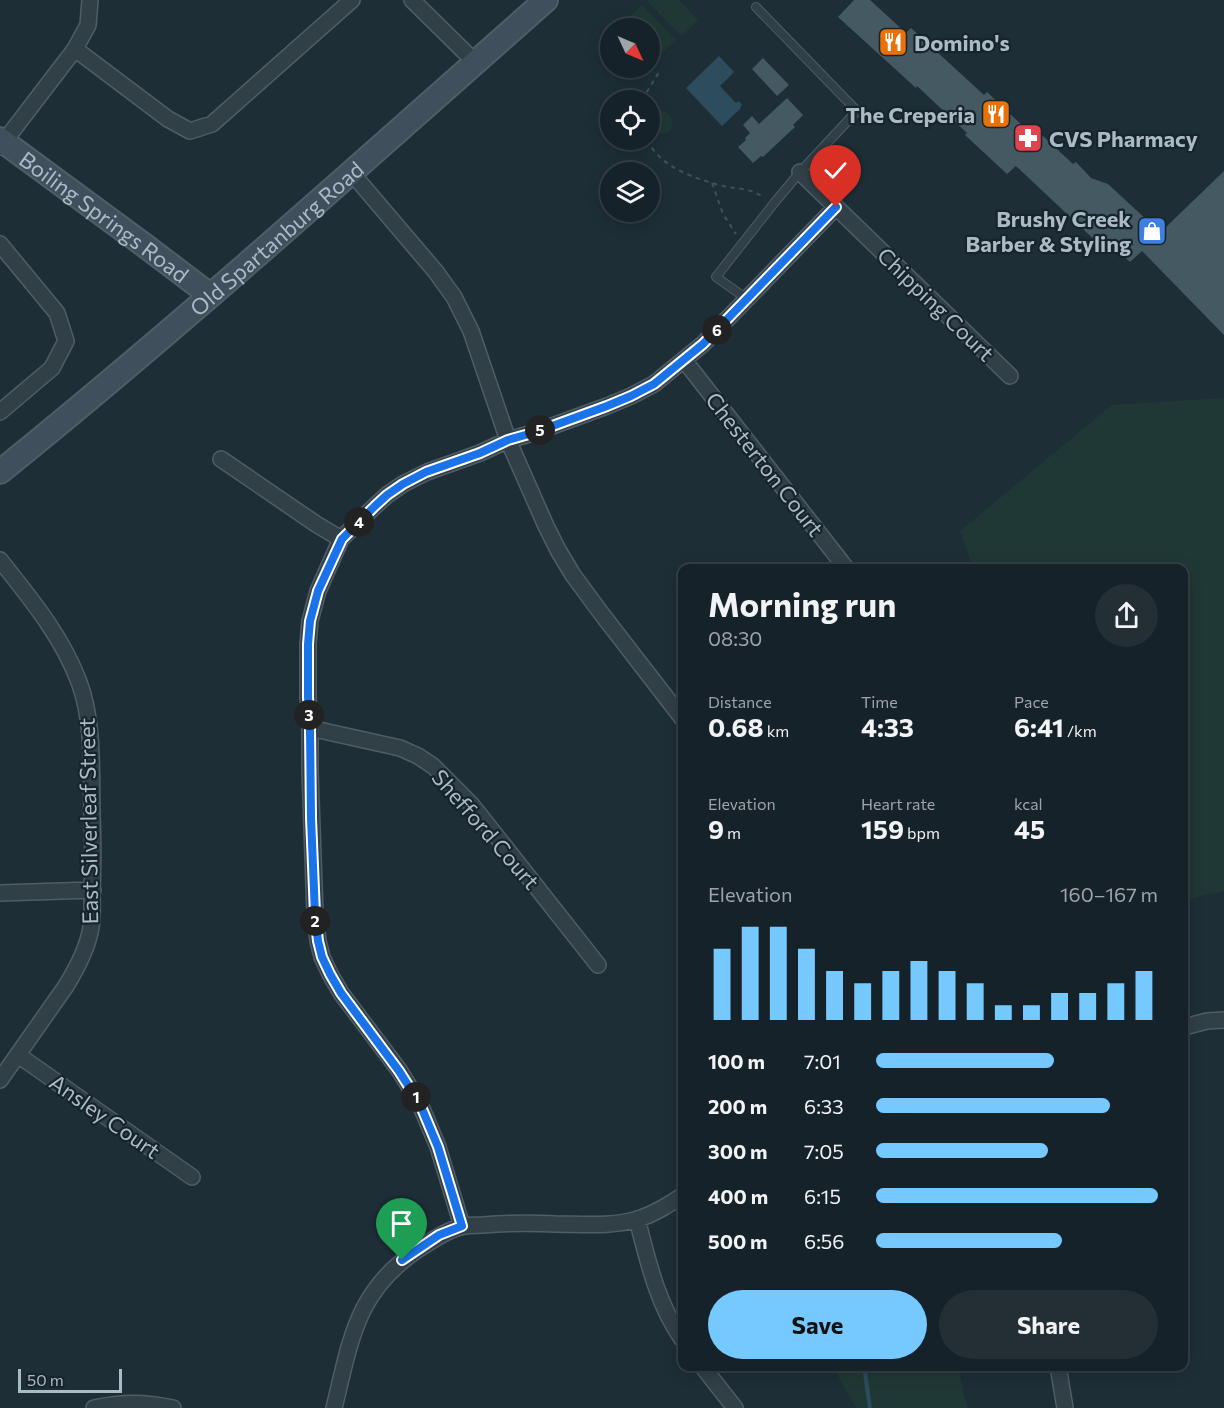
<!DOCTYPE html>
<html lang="en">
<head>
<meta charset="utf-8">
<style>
	:root { --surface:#162229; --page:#232f35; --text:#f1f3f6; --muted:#9ea4a8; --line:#353f46; --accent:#75c9ff }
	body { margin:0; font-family:Commissioner,sans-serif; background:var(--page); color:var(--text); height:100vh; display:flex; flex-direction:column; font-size:22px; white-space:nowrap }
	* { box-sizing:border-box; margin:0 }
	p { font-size:20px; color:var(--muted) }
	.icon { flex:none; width:33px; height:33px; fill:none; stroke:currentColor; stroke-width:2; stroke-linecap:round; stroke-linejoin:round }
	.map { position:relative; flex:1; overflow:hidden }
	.panel { position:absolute; left:678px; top:564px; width:510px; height:807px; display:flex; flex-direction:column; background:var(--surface); border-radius:12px; box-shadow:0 3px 15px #0003,0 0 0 2px var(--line) }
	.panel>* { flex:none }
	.needle { width:39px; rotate:134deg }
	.buttons { position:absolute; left:600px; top:18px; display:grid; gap:12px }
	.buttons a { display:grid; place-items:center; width:60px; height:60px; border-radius:50%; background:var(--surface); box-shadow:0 3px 15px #0003,0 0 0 2px var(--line); font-size:30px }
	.scale { position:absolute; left:18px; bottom:15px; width:104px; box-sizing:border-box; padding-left:6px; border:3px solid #abbbc5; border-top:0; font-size:16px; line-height:21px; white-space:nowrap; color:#abbbc5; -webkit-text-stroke:4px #17242c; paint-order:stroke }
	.pin { position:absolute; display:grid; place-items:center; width:51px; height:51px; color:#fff; margin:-62px -26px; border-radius:50% 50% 50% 0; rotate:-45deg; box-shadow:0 0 6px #0007 }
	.pin .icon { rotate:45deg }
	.km { position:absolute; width:30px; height:30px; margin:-15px; border-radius:50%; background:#222; color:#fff; font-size:16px; line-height:30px; text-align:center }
	.round { display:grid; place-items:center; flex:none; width:63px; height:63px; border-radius:32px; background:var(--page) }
	.head { display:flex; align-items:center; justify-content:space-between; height:102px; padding:0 30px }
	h1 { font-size:33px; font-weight:700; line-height:45px }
	.figures { display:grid; grid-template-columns:repeat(3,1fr); gap:9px; height:102px; padding:6px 30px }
	.figures div { display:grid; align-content:center }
	.figures b { font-size:26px; font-weight:700 }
	.figures small { font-size:16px; font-weight:400 }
	.figures p { font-size:16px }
	.chart { height:168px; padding:12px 30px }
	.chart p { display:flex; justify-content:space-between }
	.chart svg { width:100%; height:108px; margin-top:6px; stroke:var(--accent); stroke-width:6 }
	.primary-button { display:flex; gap:12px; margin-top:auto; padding:12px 30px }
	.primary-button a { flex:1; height:69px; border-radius:36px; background:var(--accent); color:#111; font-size:24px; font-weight:700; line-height:69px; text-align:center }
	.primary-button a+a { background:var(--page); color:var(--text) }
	ul { padding:0 30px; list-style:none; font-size:20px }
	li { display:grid; grid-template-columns:96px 72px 1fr; align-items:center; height:45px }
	li i { height:15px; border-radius:8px; background:var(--accent) }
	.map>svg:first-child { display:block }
</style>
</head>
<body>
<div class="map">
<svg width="1224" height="1408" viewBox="0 0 1224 1408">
	<rect width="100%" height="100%" fill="#1e2e37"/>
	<path fill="#203835" d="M 648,0 L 679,0 L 698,20 L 681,36 L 647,1 Z
		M 642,5 L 676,40 L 659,56 L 650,46 L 650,28 L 632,28 L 625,21 Z
		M 657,109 C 680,113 675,138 657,133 C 651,125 647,118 653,110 Z
		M 1224,398 L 1224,891 L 1184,900 L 1184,568 L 973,568 L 960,531 L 1112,405 Z
		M 833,1367 L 958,1367 L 967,1408 L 856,1408 Z"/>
	<path fill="#2d4c5d" d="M 719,56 L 734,72 L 720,86 L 736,103 L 739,101 L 742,105 L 740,107 L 741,108 L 722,126 L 686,88 Z"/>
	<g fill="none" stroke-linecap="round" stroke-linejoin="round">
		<path stroke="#2d4c5d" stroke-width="4" d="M 864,1366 L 870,1408"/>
	</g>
	<path fill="#455963" d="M 854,0 L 870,0 L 906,33 L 911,28 L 984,95 L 987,92 L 1026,129 L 1043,136 L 1073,164 L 1076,162 L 1091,178 L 1108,184 L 1147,220 L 1166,227 L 1224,171 L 1224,335 L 1142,251 L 1130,262 L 1106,240 L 1101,246 L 1016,166 L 1007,174 L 965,135 L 967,133 L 917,86 L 916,88 L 838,17 Z
		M 763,58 L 789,85 L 777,96 L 752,69 Z
		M 787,98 L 803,115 L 793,125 L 795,127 L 763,157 L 761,156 L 753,163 L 738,147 L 746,140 L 745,138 L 750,133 L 743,125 L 752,116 L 759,124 Z"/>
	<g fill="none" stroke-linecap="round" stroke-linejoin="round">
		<g stroke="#4f5d66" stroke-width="10">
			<path id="lane" d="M 747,299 L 716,277 L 775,202 L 800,172 L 857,111 L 756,7"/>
		</g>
		<g stroke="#4f5d66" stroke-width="18">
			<path id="street" d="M 412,0 L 475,62
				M 75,49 L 168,119 L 190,131 L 212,124 L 352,0
				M 0,147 L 75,49 L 88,25 L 90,0
				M 351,172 L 436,272 L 454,297 L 471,331 L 508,440 L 546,526 L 558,550 L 573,575 L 601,613 L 682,718
				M 800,172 L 1010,376
				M 0,244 L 57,313 L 66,341 L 52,368 L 0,412
				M 684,360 L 846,568
				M 221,459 L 316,524 L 341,539
				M 0,560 C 30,598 62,636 79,682 C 94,721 91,772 92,813 C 93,841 93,868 92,895 C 92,906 93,917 91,927 C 88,948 77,968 66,986 L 0,1080
				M 310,728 L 400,748 L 418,756 L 433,766 L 471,804 L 598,965
				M 0,893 L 93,890
				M 1184,1027 L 1207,1021 L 1224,1020
				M 18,1055 L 192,1177
				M 637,1219 C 648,1261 657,1303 682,1339
				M 462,1226 L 438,1147 L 420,1104 L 399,1070 L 341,993 L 330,974 L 322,957 L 318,941 L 315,914 L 310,771 L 310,728 L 308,697 L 308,644 L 310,621 L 318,591 L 341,539 L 375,506 L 387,495 L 403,484 L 427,472 L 480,453 L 508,440 L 536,432 L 607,406 L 631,396 L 654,384 L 703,344 L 836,207
				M 702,1366 L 735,1408
				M 1058,1366 L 1065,1408
				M 94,1408 C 123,1402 144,1402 173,1408
				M 334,1408 C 351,1339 356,1290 420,1248 C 433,1240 445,1231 460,1227 C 467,1225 475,1225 483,1225 C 507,1223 532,1223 556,1224 C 583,1224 612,1227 638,1219 C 654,1214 668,1205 682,1196"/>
		</g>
		<g stroke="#4f5d66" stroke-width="26">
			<g id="secondary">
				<path id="s1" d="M 0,139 L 144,245 L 210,295"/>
				<path id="s2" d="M 0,472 C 187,321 366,159 546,0"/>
			</g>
		</g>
		<path stroke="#3d5552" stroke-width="2" stroke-dasharray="4.5 4.5" stroke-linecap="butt" d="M 642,100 L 659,72
			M 647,140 C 661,167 691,177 719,185 C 730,188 741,188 751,191 C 756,193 760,195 764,197
			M 712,183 L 723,214 L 736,234"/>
		<use href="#lane" stroke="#313f47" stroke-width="8"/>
		<use href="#street" stroke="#313f47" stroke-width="15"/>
		<use href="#secondary" stroke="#3f4f5b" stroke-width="22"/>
	</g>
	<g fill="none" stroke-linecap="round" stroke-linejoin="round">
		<g stroke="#fff" stroke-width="12">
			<path id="route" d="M 402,1260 L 439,1235 L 462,1226 L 438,1147 L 420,1104 L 399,1071 L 341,993 L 330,974 L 322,957 L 318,941 L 315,914 L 311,818 L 310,728 L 308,697 L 308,644 L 310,621 L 318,591 L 342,539 L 375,506 L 387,495 L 403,484 L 426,472 L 480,453 L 508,440 L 536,432 L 607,406 L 631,396 L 654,384 L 703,344 L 836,207"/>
		</g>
		<use href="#route" stroke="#1a73e8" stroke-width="8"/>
	</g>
	<defs>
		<g id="restaurant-square" transform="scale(1.5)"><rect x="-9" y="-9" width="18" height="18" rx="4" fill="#e8710a" stroke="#17242c"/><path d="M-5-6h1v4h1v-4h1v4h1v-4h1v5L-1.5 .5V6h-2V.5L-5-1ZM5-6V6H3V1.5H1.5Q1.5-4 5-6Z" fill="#fff"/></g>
		<g id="pharmacy-square" transform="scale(1.5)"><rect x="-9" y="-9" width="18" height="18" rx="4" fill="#e0444e" stroke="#17242c"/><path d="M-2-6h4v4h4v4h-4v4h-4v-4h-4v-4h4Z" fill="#fff"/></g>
		<g id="shop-square" transform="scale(1.5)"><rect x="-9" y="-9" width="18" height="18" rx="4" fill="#3f7fe0" stroke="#17242c"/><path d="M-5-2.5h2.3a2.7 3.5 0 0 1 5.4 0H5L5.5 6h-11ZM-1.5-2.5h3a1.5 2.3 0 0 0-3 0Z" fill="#fff"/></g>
	</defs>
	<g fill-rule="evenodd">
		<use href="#restaurant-square" x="893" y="42"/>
		<use href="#restaurant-square" x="996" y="114"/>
		<use href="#pharmacy-square" x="1028" y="138"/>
		<use href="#shop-square" x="1152" y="231"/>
	</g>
	<g text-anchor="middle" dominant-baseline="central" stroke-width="4.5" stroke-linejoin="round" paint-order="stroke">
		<g font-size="22" font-weight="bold" fill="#abbbc5" stroke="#17242c" text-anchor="start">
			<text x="914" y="42">Domino's</text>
			<text x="975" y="114" text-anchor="end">The Creperia</text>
			<text x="1049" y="138">CVS Pharmacy</text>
			<text x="1131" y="218" text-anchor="end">Brushy Creek<tspan x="1131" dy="25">Barber &amp; Styling</tspan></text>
		</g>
		<g font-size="22" fill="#abbbc5" stroke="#17242c">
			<text stroke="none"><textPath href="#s1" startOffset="130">Boiling Springs Road</textPath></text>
			<text stroke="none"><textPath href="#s2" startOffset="362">Old Spartanburg Road</textPath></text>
			<text transform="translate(936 304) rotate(44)">Chipping Court</text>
			<text transform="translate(765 464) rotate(52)">Chesterton Court</text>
			<text transform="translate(88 821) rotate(-91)">East Silverleaf Street</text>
			<text transform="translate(486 829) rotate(49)">Shefford Court</text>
			<text transform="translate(105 1116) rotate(35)">Ansley Court</text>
		</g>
	</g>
</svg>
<div class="buttons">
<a><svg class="needle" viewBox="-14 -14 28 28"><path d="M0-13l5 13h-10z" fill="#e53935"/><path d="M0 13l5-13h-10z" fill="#9ea4a8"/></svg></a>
<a><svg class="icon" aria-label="locate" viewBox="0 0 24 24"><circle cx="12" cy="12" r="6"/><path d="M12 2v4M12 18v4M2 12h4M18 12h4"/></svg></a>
<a><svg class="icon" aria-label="layers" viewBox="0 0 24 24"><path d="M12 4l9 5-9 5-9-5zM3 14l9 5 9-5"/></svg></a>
</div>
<div class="scale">50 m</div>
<div class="pin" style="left:402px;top:1260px;background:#1e9e55"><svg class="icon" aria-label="arrive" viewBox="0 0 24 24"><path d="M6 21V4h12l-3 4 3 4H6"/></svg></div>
<div class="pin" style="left:836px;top:207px;background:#d93025"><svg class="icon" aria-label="check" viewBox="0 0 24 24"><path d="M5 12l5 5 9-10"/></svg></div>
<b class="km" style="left:416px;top:1097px">1</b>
<b class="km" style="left:315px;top:921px">2</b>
<b class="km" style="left:309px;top:715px">3</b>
<b class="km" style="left:359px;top:522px">4</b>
<b class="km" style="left:540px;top:430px">5</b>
<b class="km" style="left:717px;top:330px">6</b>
<section class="panel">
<div class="head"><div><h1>Morning run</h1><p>08:30</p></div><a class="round"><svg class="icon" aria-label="share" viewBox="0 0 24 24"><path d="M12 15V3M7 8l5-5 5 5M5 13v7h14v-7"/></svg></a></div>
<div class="figures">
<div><p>Distance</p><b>0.68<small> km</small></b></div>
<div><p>Time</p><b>4:33</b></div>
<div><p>Pace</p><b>6:41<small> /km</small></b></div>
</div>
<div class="figures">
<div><p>Elevation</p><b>9<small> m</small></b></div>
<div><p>Heart rate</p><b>159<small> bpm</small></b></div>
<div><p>kcal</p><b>45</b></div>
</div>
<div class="chart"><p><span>Elevation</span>160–167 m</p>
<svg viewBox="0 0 160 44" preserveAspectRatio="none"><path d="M5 44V15M15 44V6M25 44V6M35 44V15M45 44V24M55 44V29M65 44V24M75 44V20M85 44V24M95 44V29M105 44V38M115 44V38M125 44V33M135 44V33M145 44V29M155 44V24"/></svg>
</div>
<ul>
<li><b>100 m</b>7:01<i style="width:63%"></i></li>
<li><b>200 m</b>6:33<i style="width:83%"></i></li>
<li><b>300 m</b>7:05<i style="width:61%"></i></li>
<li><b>400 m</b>6:15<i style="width:100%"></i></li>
<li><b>500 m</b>6:56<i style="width:66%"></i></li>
</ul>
<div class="primary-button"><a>Save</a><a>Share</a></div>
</section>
</div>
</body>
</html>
